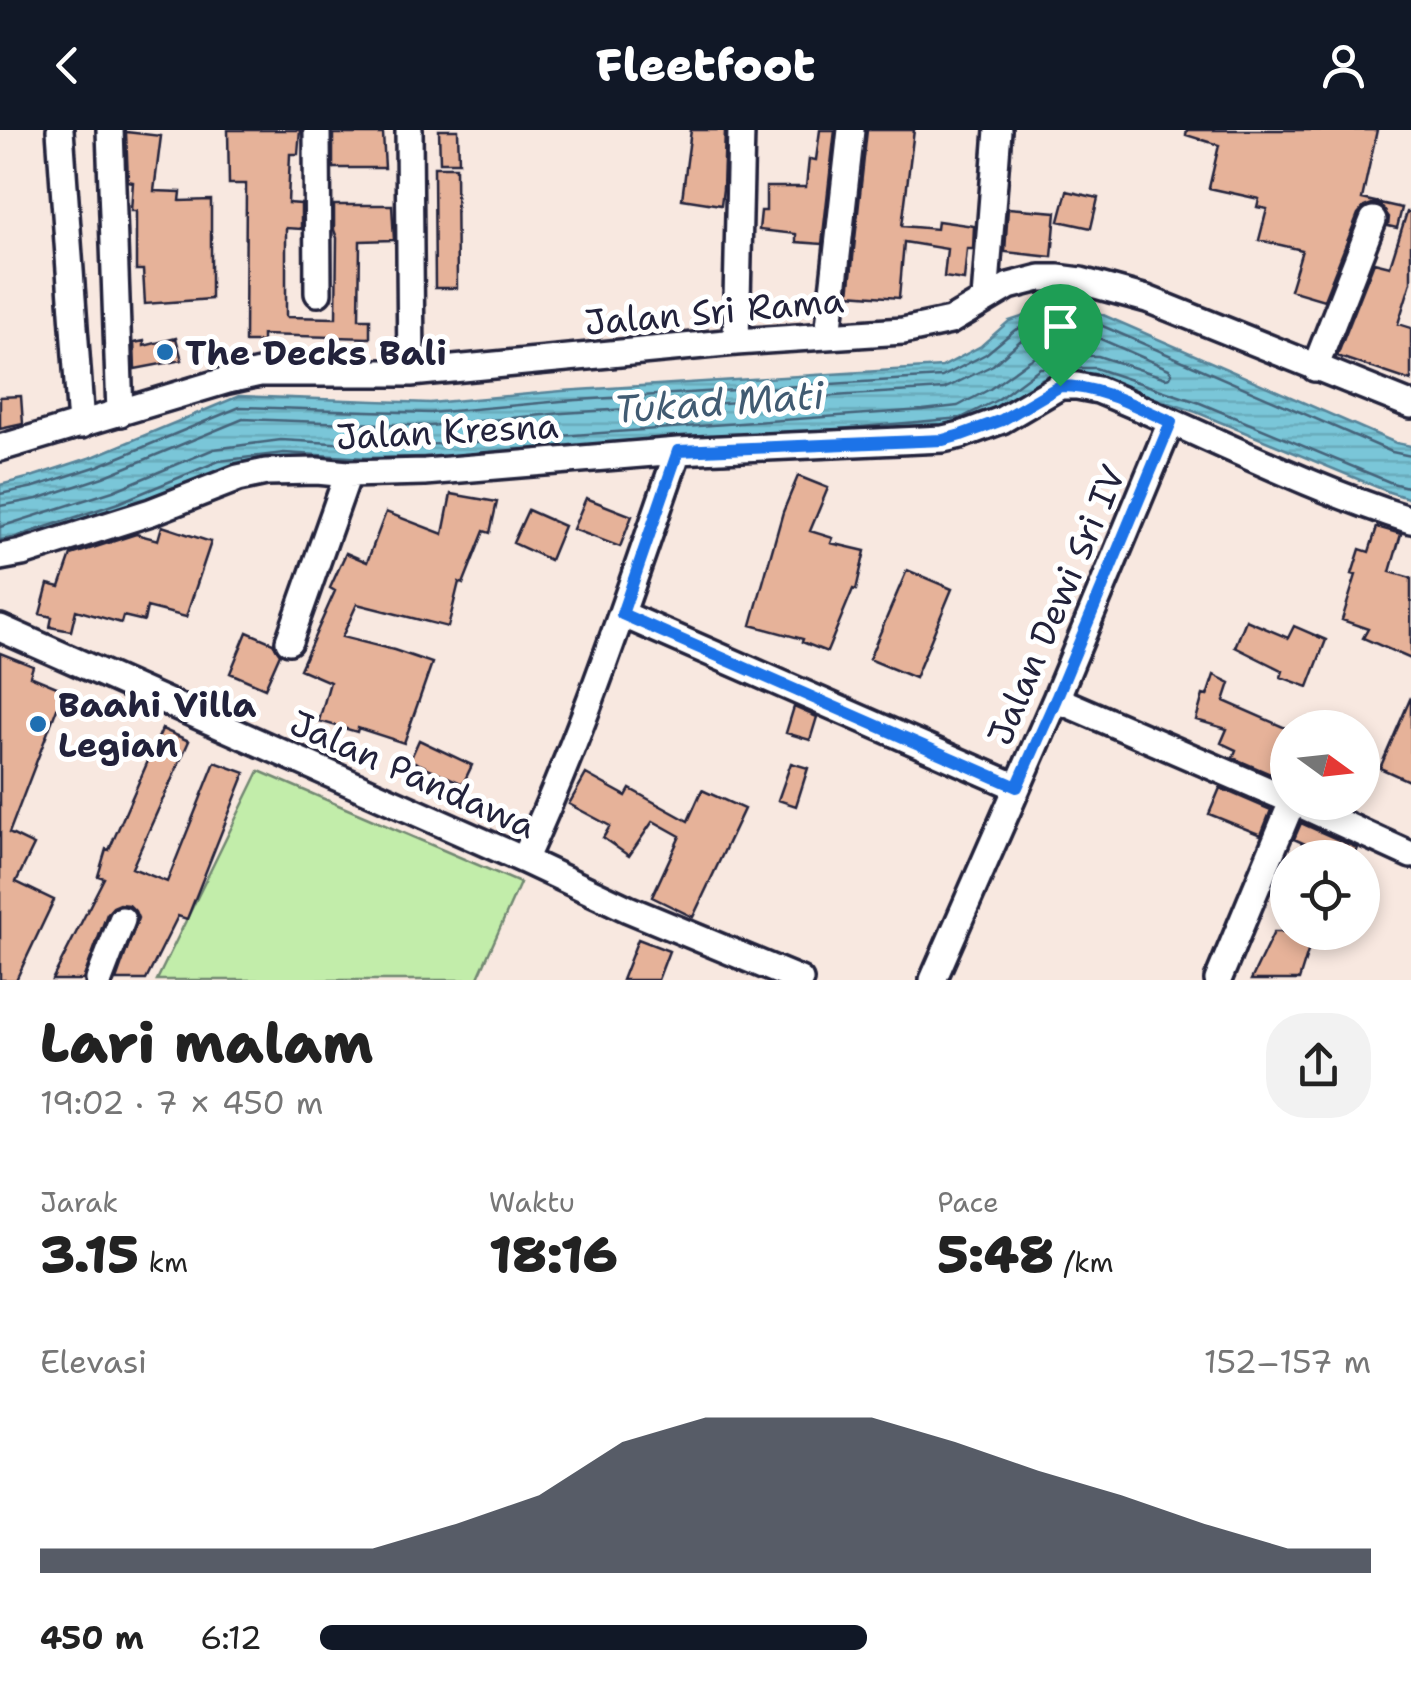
<!DOCTYPE html>
<html lang="id">
<head>
<meta charset="utf-8">
<style>
	:root { --surface:#fff; --page:#f2f2f2; --text:#222; --muted:#767676; --accent:#111827 }
	body { margin:0; font-family:"Shantell Sans",sans-serif; background:var(--page); color:var(--text); height:100vh; display:flex; flex-direction:column; font-size:38px; white-space:nowrap }
	* { box-sizing:border-box; margin:0 }
	p { font-size:32px; color:var(--muted) }
	.icon { flex:none; width:55px; height:55px; fill:none; stroke:currentColor; stroke-width:2; stroke-linecap:round; stroke-linejoin:round }
	.map { position:relative; height:850px; overflow:hidden }
	.drawer { display:flex; flex-direction:column; background:var(--surface); flex:1 }
	.drawer>* { flex:none }
	.needle { width:65px; rotate:105deg }
	.fabs { position:absolute; left:1270px; top:580px; display:grid; gap:20px }
	.fabs a { display:grid; place-items:center; width:110px; height:110px; border-radius:50%; background:var(--surface); box-shadow:0 5px 15px #0003; font-size:50px }
	.pin { position:absolute; display:grid; place-items:center; width:85px; height:85px; color:#fff; margin:-102px -42px; border-radius:50% 50% 50% 0; rotate:-45deg; box-shadow:0 0 10px #0007 }
	.pin .icon { rotate:45deg }
	.round { display:grid; place-items:center; flex:none; width:105px; height:105px; border-radius:40px; background:var(--page) }
	.overview { display:flex; align-items:center; justify-content:space-between; height:170px; padding:0 40px }
	h1 { font-size:55px; font-weight:800; line-height:75px }
	.stats { display:grid; grid-template-columns:repeat(3,1fr); gap:15px; height:170px; padding:10px 40px }
	.stats div { display:grid; align-content:center }
	.stats b { font-size:50px; font-weight:800 }
	.stats small { font-size:28px; font-weight:400 }
	.stats p { font-size:28px }
	.chart { height:280px; padding:20px 40px }
	.chart p { display:flex; justify-content:space-between }
	.chart svg { width:100%; height:180px; margin-top:10px; fill:var(--accent); opacity:.7 }
	ul { padding:0 40px; list-style:none; font-size:32px }
	li { display:grid; grid-template-columns:160px 120px 1fr; align-items:center; height:75px }
	li i { height:25px; border-radius:12px; background:var(--accent) }
	header { display:flex; justify-content:space-between; align-items:center; height:130px; padding:0 40px; background:var(--accent); color:#fff; font-size:45px; font-weight:800 }
	.map>svg:first-child { display:block }
</style>
</head>
<body>
<header><svg class="icon" aria-label="back" viewBox="0 0 24 24"><path d="M15 5l-7 7 7 7"/></svg>Fleetfoot<svg class="icon" aria-label="person" viewBox="0 0 24 24"><circle cx="12" cy="8" r="4"/><path d="M4 21q1-7 8-7t8 7"/></svg></header>
<div class="map">
<svg width="1411" height="850" viewBox="0 0 1411 850">
	<defs>
		<pattern id="water-rules" width="6" height="5" patternUnits="userSpaceOnUse" patternTransform="scale(2.5)"><rect width="6" height="5" fill="#7ac6d8"/><path d="M0 2.5h6" fill="none" stroke="#69aaba"/></pattern>
	</defs>
	<rect width="100%" height="100%" fill="#f8e8e0"/>
	<filter id="ink" filterUnits="userSpaceOnUse"><feTurbulence type="fractalNoise" baseFrequency=".01" numOctaves="2"/><feDisplacementMap in="SourceGraphic" scale="20" xChannelSelector="R" yChannelSelector="G"/><feConvolveMatrix kernelMatrix="1 2 1 2 8 2 1 2 1" color-interpolation-filters="sRGB"/></filter>
	<g filter="url(#ink)">
		<path fill="#c2edaa" stroke="#728872" stroke-width="2.5" d="M 259,641 L 520,753 L 477,850 L 157,850 Z"/>
		<path fill="url(#water-rules)" stroke="#578499" stroke-width="2.5" d="M 1043,180 L 1101,184 L 1396,313 L 1411,316 L 1411,369 L 1389,362 L 1196,282 L 1095,248 L 1043,248 L 1002,278 L 965,298 L 450,336 L 284,332 L 220,341 L 121,382 L 0,420 L 0,355 L 31,347 L 95,326 L 239,266 L 430,273 L 562,261 L 942,237 L 981,216 L 1009,191 Z"/>
		<g fill="none" stroke-linecap="round" stroke-linejoin="round">
			<path stroke="#45647a" stroke-width="2.5" d="M 839,299 L 961,288 L 997,270 L 1040,238 L 1095,238 L 1200,273 L 1392,353 L 1411,358
				M 0,364 L 34,357 L 98,336 L 240,277 L 430,283 L 562,271 L 942,247 L 986,224 L 1015,200 L 1045,190 L 1098,194 L 1392,322 L 1411,326
				M 0,376 L 37,369 L 103,347 L 243,289 L 430,296 L 563,283 L 944,259 L 993,235 L 1020,211 L 1046,203 L 1096,207 L 1169,239 L 1172,243 L 1170,247 L 1166,248 L 1098,226 L 1040,225 L 1030,230 L 990,259 L 958,276 L 923,280 L 449,314 L 367,315 L 281,310 L 214,319 L 113,361 L 0,397
				M 0,410 L 13,408 L 118,373 L 219,331 L 284,323 L 366,328 L 428,327"/>
		</g>
		<path fill="#e6b299" stroke="#22223b" stroke-width="2.5" d="M 228,0 L 300,0 L 298,24 L 290,24 L 288,73 L 301,74 L 301,99 L 286,98 L 286,187 L 336,188 L 337,108 L 334,100 L 334,75 L 392,75 L 394,110 L 360,111 L 359,189 L 370,189 L 370,208 L 262,205 L 262,212 L 245,212 L 246,54 L 229,54 Z
			M 439,0 L 458,0 L 459,32 L 440,32 Z
			M 691,0 L 725,0 L 723,59 L 721,75 L 682,69 Z
			M 820,0 L 835,0 L 822,114 L 796,112 L 796,104 L 759,100 L 761,81 L 766,81 L 766,57 L 806,57 L 809,29 L 816,30 Z
			M 867,0 L 914,0 L 902,96 L 937,99 L 938,91 L 974,96 L 973,119 L 967,119 L 964,150 L 944,147 L 947,119 L 904,112 L 899,168 L 849,164 Z
			M 1187,0 L 1377,0 L 1362,69 L 1402,78 L 1397,98 L 1388,96 L 1389,87 L 1380,75 L 1372,74 L 1364,77 L 1358,84 L 1324,170 L 1290,160 L 1302,120 L 1259,110 L 1267,79 L 1257,77 L 1259,69 L 1209,58 L 1219,15 L 1186,5 Z
			M 126,2 L 161,6 L 154,61 L 181,62 L 180,71 L 211,70 L 211,169 L 145,174 L 143,140 L 136,140 L 136,81 L 131,81 L 133,52 L 128,51 Z
			M 333,4 L 383,4 L 385,38 L 333,38 Z
			M 434,37 L 456,37 L 457,158 L 435,158 Z
			M 1067,61 L 1098,68 L 1091,98 L 1059,91 Z
			M 1008,78 L 1056,82 L 1052,127 L 1005,122 Z
			M 1407,82 L 1411,82 L 1411,152 L 1398,194 L 1411,198 L 1411,251 L 1337,226 L 1374,132 L 1390,136 Z
			M 176,208 L 182,230 L 135,239 L 134,213 L 144,211 L 144,216 Z
			M 21,266 L 23,294 L 0,299 L 0,267 Z
			M 798,346 L 828,358 L 810,401 L 833,408 L 831,413 L 865,421 L 856,460 L 853,459 L 827,522 L 802,512 L 803,509 L 751,495 L 783,382 Z
			M 451,364 L 497,372 L 490,403 L 484,401 L 463,454 L 459,452 L 448,497 L 357,474 L 342,507 L 394,520 L 432,533 L 404,613 L 358,598 L 357,602 L 319,591 L 330,552 L 300,539 L 335,461 L 330,458 L 346,423 L 367,432 L 386,382 L 443,404 Z
			M 586,368 L 632,386 L 620,417 L 573,399 Z
			M 528,380 L 564,396 L 550,430 L 513,413 Z
			M 162,396 L 211,412 L 186,487 L 147,477 L 144,491 L 123,486 L 121,493 L 76,480 L 71,501 L 50,497 L 52,487 L 40,484 L 48,454 L 60,457 L 71,425 L 136,404 L 158,410 Z
			M 1377,397 L 1401,404 L 1390,442 L 1411,448 L 1411,529 L 1363,508 L 1368,499 L 1342,490 L 1356,445 L 1352,444 L 1360,419 L 1369,422 Z
			M 907,440 L 952,459 L 915,548 L 869,529 Z
			M 1246,490 L 1288,508 L 1294,496 L 1326,510 L 1308,557 L 1281,547 L 1283,541 L 1235,517 Z
			M 247,502 L 273,513 L 280,524 L 265,558 L 230,543 Z
			M 0,523 L 33,536 L 30,546 L 64,560 L 9,703 L 34,715 L 16,752 L 54,770 L 16,850 L 0,850 Z
			M 1214,545 L 1230,553 L 1224,571 L 1288,599 L 1286,614 L 1288,637 L 1282,649 L 1233,628 L 1236,620 L 1221,613 L 1227,599 L 1196,590 L 1203,565 L 1207,566 Z
			M 1411,567 L 1411,652 L 1380,638 Z
			M 794,577 L 817,587 L 810,610 L 786,603 Z
			M 162,599 L 189,611 L 132,738 L 167,752 L 215,632 L 245,643 L 187,789 L 178,786 L 146,850 L 116,850 L 138,788 L 135,781 L 129,775 L 120,774 L 113,777 L 107,784 L 83,850 L 52,850 L 104,748 L 98,746 L 106,719 L 109,720 Z
			M 419,610 L 472,635 L 463,654 L 410,630 Z
			M 791,633 L 808,638 L 796,676 L 778,670 Z
			M 586,644 L 626,666 L 630,659 L 688,691 L 702,660 L 744,679 L 693,787 L 652,767 L 680,706 L 653,691 L 629,726 L 603,708 L 610,696 L 569,674 Z
			M 1220,658 L 1271,680 L 1261,705 L 1209,684 Z
			M 1301,693 L 1357,718 L 1353,728 L 1309,728 L 1312,717 L 1294,709 Z
			M 1274,802 L 1314,802 L 1299,850 L 1251,850 Z
			M 638,809 L 669,821 L 658,850 L 622,850 Z"/>
		<g fill="none" stroke-linecap="round" stroke-linejoin="round">
			<g stroke="#22223b" stroke-width="32">
				<path id="minor" d="M 60,0 L 81,295
					M 110,0 L 120,283
					M 317,0 L 318,163
					M 409,0 L 411,243
					M 985,169 L 998,0
					M 828,206 L 851,0
					M 736,212 L 741,0
					M 1315,238 L 1373,90
					M 0,318 L 228,250 L 260,243 L 411,243 L 736,212 L 903,201 L 950,191 L 1009,156 L 1040,148 L 1058,148 L 1081,151 L 1147,169 L 1411,275
					M 0,427 L 22,423 L 151,382 L 238,348 L 266,342 L 317,341 L 348,344 L 425,342 L 678,321 L 943,309 L 961,305 L 1002,290 L 1060,256 L 1077,256 L 1098,260 C 1203,303 1303,356 1411,390
					M 622,484 L 1017,657
					M 0,498 L 524,730 L 628,779 L 800,850
					M 289,511 L 348,344
					M 1056,569 L 1288,669
					M 1295,672 L 1411,725
					M 524,730 C 585,598 630,459 678,321
					M 99,850 L 122,790
					M 933,850 L 1056,569 L 1171,292
					M 1218,850 L 1292,672"/>
			</g>
			<use href="#minor" stroke="#fff" stroke-width="25"/>
		</g>
	</g>
	<g fill="none" stroke-linecap="round" stroke-linejoin="round" filter="url(#ink)">
		<g stroke="#fff" stroke-width="20">
			<path id="route" d="M 1060,256 C 1100,256 1135,276 1171,292 L 1056,569 L 1017,657 L 622,484 L 678,321 L 943,310 L 961,305 L 1002,290 Z"/>
		</g>
		<use href="#route" stroke="#1a73e8" stroke-width="12"/>
	</g>
	<g fill="#1f6fb2" stroke="#fff" stroke-width="4">
		<circle cx="165" cy="222" r="10"/>
		<circle cx="38" cy="594" r="10"/>
	</g>
	<g text-anchor="middle" dominant-baseline="central" stroke-width="10" stroke-linejoin="round" paint-order="stroke">
		<g font-size="35" fill="#22223b" stroke="#fff">
			<text transform="translate(714 181) rotate(-5)">Jalan Sri Rama</text>
			<text transform="translate(447 301) rotate(-3)">Jalan Kresna</text>
			<text transform="translate(1056 475) rotate(-67)">Jalan Dewi Sri IV</text>
			<text transform="translate(413 644) rotate(24)">Jalan Pandawa</text>
		</g>
		<g font-size="35" font-weight="bold" fill="#22223b" stroke="#fff" text-anchor="start">
			<text x="185" y="222">The Decks Bali</text>
			<text x="58" y="574">Baahi Villa<tspan x="58" dy="40">Legian</tspan></text>
		</g>
		<g font-size="38" font-style="italic" fill="#415b72" stroke="#fff">
			<text transform="translate(719 272) rotate(-4)">Tukad Mati</text>
		</g>
	</g>
</svg>
<div class="fabs">
<a><svg class="needle" viewBox="-14 -14 28 28"><path d="M0-13l5 13h-10z" fill="#e53935"/><path d="M0 13l5-13h-10z" fill="#767676"/></svg></a>
<a><svg class="icon" aria-label="locate" viewBox="0 0 24 24"><circle cx="12" cy="12" r="6"/><path d="M12 2v4M12 18v4M2 12h4M18 12h4"/></svg></a>
</div>
<div class="pin" style="left:1060px;top:256px;background:#1e9e55"><svg class="icon" aria-label="arrive" viewBox="0 0 24 24"><path d="M6 21V4h12l-3 4 3 4H6"/></svg></div>
</div>
<section class="drawer">
<div class="overview"><div><h1>Lari malam</h1><p>19:02 · 7 × 450 m</p></div><a class="round"><svg class="icon" aria-label="share" viewBox="0 0 24 24"><path d="M12 15V3M7 8l5-5 5 5M5 13v7h14v-7"/></svg></a></div>
<div class="stats">
<div><p>Jarak</p><b>3.15<small> km</small></b></div>
<div><p>Waktu</p><b>18:16</b></div>
<div><p>Pace</p><b>5:48<small> /km</small></b></div>
</div>
<div class="chart"><p><span>Elevasi</span>152–157 m</p>
<svg viewBox="0 0 160 44" preserveAspectRatio="none"><path d="M0 44V38L10 38L20 38L30 38L40 38L50 32L60 25L70 12L80 6L90 6L100 6L110 12L120 19L130 25L140 32L150 38L160 38V44z"/></svg>
</div>
<ul>
<li><b>450 m</b>6:12<i style="width:52%"></i></li>
</ul>
</section>
</body>
</html>
